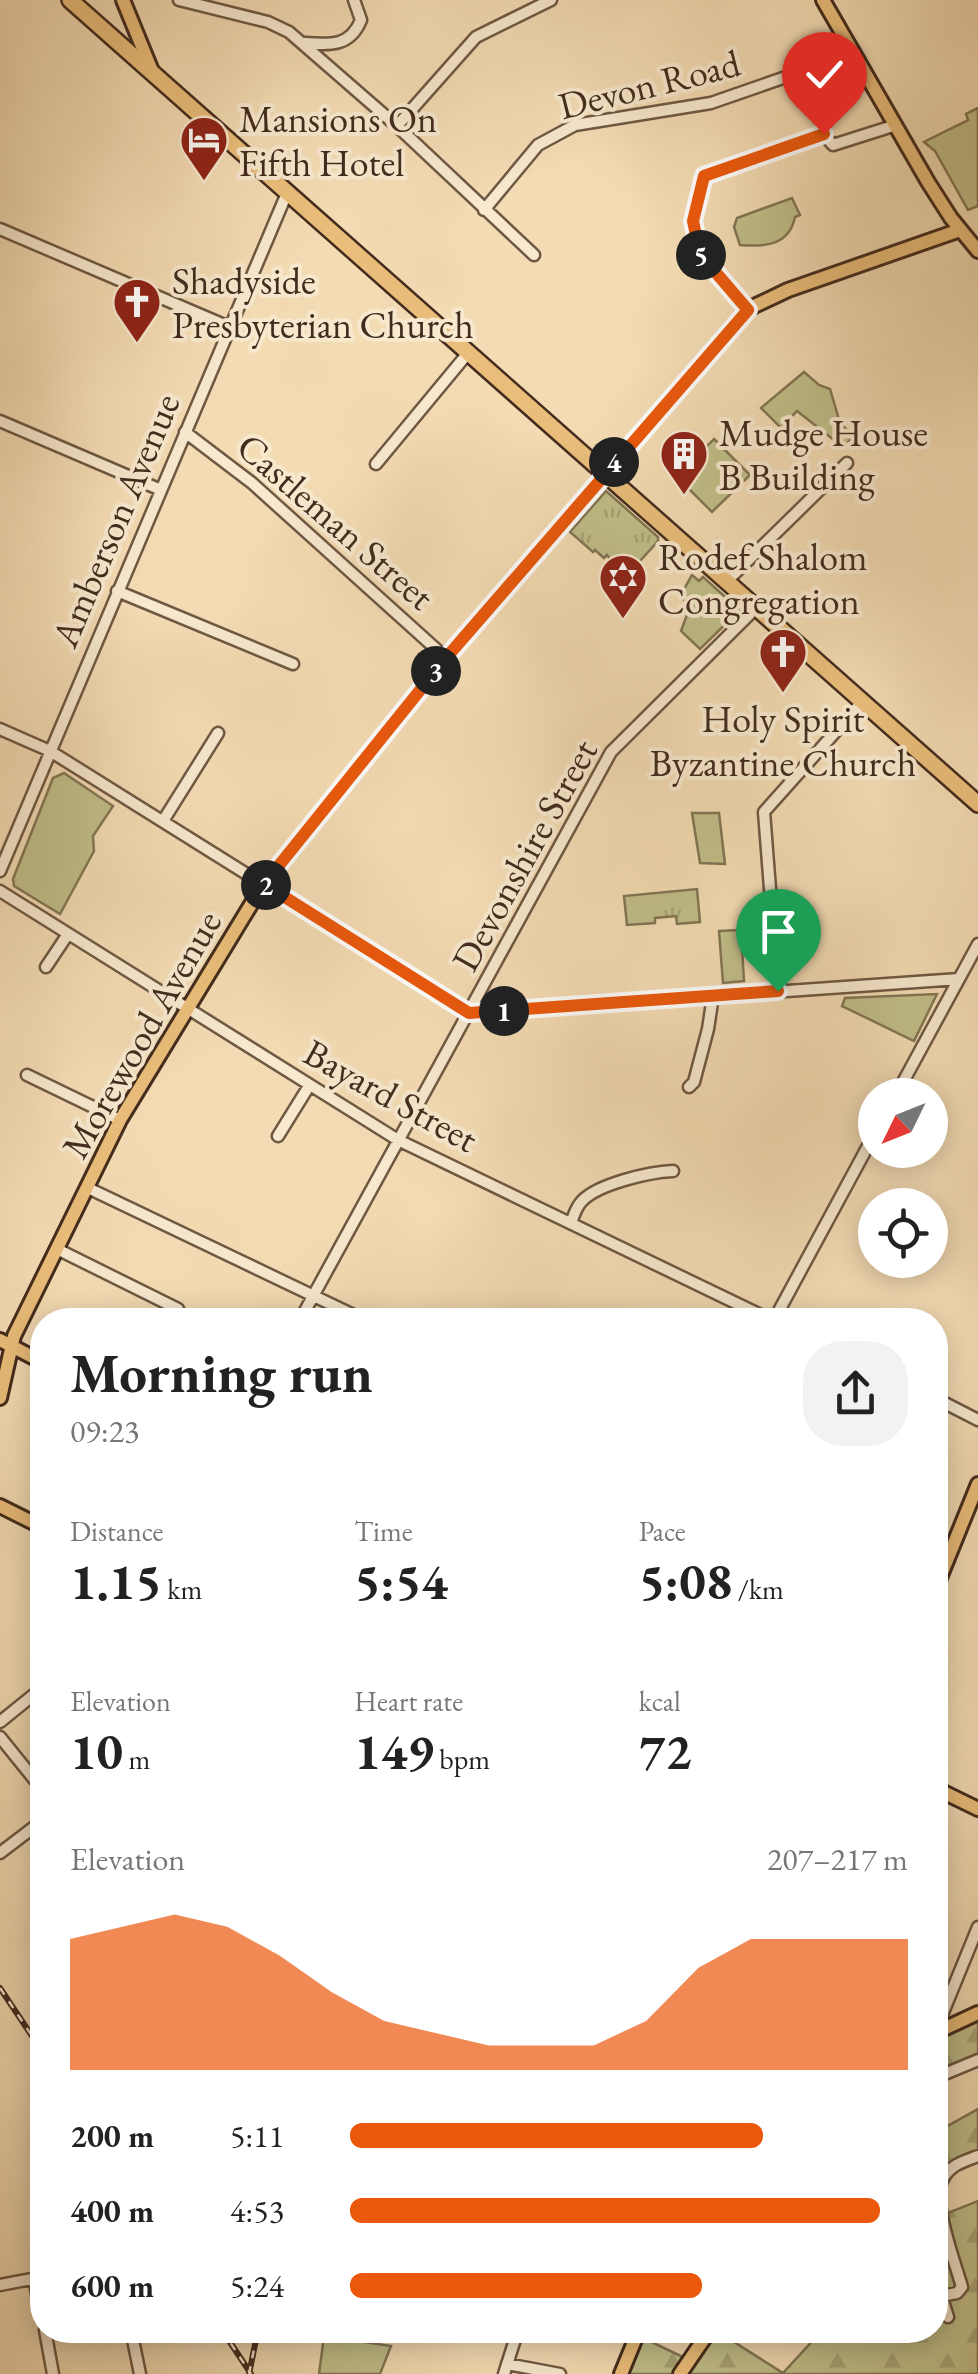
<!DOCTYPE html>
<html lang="en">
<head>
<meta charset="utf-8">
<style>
	:root { --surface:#fff; --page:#f2f2f2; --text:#222; --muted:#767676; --accent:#ea580c }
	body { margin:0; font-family:"EB Garamond",serif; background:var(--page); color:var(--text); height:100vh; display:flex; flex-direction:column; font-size:38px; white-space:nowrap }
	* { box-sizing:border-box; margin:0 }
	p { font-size:32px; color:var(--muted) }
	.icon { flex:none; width:55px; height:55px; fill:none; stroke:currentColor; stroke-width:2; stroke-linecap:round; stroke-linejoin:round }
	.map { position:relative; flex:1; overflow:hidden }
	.panel { position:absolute; left:30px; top:1308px; width:918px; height:1035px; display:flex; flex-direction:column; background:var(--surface); border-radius:40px; box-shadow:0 5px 25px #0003 }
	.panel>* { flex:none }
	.needle { width:65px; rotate:227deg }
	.tools { position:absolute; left:858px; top:1078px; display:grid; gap:20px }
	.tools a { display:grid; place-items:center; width:90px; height:90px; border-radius:50%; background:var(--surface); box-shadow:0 5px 25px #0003; font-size:50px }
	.pin { position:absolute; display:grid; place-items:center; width:85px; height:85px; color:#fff; margin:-102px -42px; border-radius:50% 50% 50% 0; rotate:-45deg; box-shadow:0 0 10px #0007 }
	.pin .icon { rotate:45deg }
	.km { position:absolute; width:50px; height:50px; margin:-25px; border-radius:50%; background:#222; color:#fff; font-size:28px; line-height:50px; text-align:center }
	.round { display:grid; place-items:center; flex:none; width:105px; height:105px; border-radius:40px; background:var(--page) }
	.head { display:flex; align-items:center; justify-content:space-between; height:170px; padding:0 40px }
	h1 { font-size:55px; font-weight:700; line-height:75px }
	.figures { display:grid; grid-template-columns:repeat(3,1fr); gap:15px; height:170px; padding:10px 40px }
	.figures div { display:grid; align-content:center }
	.figures b { font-size:50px; font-weight:700 }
	.figures small { font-size:28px; font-weight:400 }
	.figures p { font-size:28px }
	.chart { height:280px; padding:20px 40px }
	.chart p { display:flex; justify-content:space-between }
	.chart svg { width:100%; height:180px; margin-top:10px; fill:var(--accent); opacity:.7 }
	ul { padding:0 40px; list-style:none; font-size:32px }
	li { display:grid; grid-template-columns:160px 120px 1fr; align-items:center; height:75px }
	li i { height:25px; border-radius:12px; background:var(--accent) }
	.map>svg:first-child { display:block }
</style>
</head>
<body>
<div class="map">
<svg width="978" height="2374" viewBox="0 0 978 2374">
	<defs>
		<pattern id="grass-tufts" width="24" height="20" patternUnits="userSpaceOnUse" patternTransform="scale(2.5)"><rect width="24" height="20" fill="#c0be89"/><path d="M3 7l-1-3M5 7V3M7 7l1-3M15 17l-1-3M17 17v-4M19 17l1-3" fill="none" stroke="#a6a376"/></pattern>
		<pattern id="forest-firs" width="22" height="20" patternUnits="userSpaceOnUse" patternTransform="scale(2.5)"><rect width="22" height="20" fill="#c0be89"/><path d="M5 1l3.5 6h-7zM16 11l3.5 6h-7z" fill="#a6a376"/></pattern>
	</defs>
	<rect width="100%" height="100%" fill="#f3dbb3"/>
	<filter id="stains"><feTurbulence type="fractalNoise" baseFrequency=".002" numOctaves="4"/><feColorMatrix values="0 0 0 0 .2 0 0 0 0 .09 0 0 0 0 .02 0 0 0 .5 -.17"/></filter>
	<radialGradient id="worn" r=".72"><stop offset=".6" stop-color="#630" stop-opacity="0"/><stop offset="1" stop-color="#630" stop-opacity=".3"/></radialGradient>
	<path fill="url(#grass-tufts)" stroke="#827554" stroke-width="2.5" d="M 606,491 L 658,537 L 658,541 L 631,571 L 627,567 L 621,573 L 607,555 L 604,558 L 595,550 L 593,552 L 570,532 Z
		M 697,889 L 700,922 L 677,924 L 676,916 L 655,918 L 655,923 L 627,925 L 624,896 Z"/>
	<path fill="url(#forest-firs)" stroke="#827554" stroke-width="2.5" d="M 978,2013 L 978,2060 L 935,2078 L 935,2033 Z
		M 978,2109 L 978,2156 L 943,2179 L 943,2215 L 978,2201 L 978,2374 L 621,2374 L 637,2335 L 689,2360 L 715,2330 L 783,2373 L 818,2335 L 873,2330 L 935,2330 L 935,2133 Z"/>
	<path fill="#c0be89" stroke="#827554" stroke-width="2.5" d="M 978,108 L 978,206 L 968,210 L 935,151 L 924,142 L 968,120 L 966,114 Z
		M 792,198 L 800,215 L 795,217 C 789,246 764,247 740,245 L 734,227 L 737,218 Z
		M 804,372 L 819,385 L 830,389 L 840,423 L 853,436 L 844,448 L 797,411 L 781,428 L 761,408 Z
		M 714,439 L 750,475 L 712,512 L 677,477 Z
		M 692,575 L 699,581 L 703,577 L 740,610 L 700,649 L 681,631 L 688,612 L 682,593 Z
		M 64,773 L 113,806 L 93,836 L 94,851 L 60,914 L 14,886 L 13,879 L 53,778 Z
		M 692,813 L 719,813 L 725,864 L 700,863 Z
		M 741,930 L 744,981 L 723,983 L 719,931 Z
		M 937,994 L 914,1041 L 842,1006 L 845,998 Z
		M 324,2336 L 391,2346 L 380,2374 L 319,2374 Z"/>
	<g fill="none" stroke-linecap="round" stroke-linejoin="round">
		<g stroke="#6f5843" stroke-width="15">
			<path id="minor" d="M 179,0 L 268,22 L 289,32 L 397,126 L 534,255
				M 304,43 C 330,45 350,47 361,20 L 354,0
				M 397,126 L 476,37 L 551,0
				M 484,210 L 538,145 L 575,125 L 711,103 L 855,53
				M 0,229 L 229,327
				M 748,309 L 700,254 L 693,221 L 704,176 L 824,135 L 833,145 L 896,125
				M 0,421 L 161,490
				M 185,432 L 252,483 L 446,658
				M 376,464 L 468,353
				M 726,582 L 847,463
				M 117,591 L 293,664
				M 0,729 L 50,751 L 469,1013 L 959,979
				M 163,821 L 218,733
				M 0,871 L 287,193
				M 0,891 L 398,1140 L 771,1320
				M 46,967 L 68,934
				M 778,991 L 764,812 L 862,702
				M 27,1075 L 120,1120
				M 689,1087 L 694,1082 L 708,1029 L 713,996
				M 896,1095 L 978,944
				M 278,1136 L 309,1086
				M 88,1188 L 364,1320
				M 571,1223 C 574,1215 576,1207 582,1201 C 598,1184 649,1172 673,1171
				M 57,1249 L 178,1309
				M 300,1320 L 611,752 L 756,608
				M 774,1320 L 875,1133
				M 935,1398 L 978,1420
				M 0,1722 L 42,1688
				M 0,1737 L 42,1789
				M 935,1816 L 944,1793
				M 0,1853 L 42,1821
				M 935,2032 L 978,1927
				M 935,2078 L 978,2060
				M 935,2276 L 948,2317
				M 34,2278 L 42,2319
				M 0,2285 L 42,2277
				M 941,2296 L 957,2293 L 962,2287 C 955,2262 930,2198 944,2177 C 952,2164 965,2161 978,2156
				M 45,2330 L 53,2374
				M 131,2330 L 140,2374
				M 507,2364 L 560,2374
				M 504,2374 L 518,2330"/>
		</g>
		<g stroke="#432c1e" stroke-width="18">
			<path id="major" d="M 123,0 L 152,71
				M 823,0 L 928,182 L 951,218 L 978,251
				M 0,1340 L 42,1362
				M 0,1398 L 14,1336 L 120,1120 L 258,893 L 446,658 L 748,309 L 788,290 L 960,230
				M 0,1506 L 42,1527
				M 935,1590 L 978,1484
				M 935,1788 L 978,1809
				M 935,2033 L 978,2013
				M 621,2374 L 639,2330
				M 680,2374 L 710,2330"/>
		</g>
		<g stroke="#432c1e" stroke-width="20">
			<path id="highway" d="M 70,0 L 978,804"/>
		</g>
		<use href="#minor" stroke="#f7e8ce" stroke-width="10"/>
		<use href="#major" stroke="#eabe7a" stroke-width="12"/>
		<use href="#highway" stroke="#eabe7a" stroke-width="15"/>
		<g stroke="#432c1e" stroke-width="6">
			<path id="rail" d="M 0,1988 L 42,2051
				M 222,2330 L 251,2374
				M 249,2374 L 258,2330"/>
		</g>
		<use href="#rail" stroke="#f7e8ce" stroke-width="2.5" stroke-dasharray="8" stroke-linecap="butt"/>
	</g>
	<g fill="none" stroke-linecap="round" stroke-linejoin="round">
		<g stroke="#fff" stroke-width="20">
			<path id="route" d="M 778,991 L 469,1013 L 264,884 L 446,658 L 748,310 L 700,254 L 693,221 L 704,176 L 824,134"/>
		</g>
		<use href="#route" stroke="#ea580c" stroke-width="12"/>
	</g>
	<defs>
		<g id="hotel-pin" transform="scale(2.5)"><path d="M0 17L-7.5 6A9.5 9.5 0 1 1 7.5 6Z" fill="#8f2418" stroke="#f7e8ce"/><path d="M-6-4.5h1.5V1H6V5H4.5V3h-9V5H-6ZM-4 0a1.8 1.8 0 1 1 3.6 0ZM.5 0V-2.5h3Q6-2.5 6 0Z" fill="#fff"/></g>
		<g id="church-pin" transform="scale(2.5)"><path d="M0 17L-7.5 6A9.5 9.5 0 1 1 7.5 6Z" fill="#8f2418" stroke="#f7e8ce"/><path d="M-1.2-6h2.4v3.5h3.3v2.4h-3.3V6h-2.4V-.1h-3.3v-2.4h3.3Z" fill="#fff"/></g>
		<g id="building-pin" transform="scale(2.5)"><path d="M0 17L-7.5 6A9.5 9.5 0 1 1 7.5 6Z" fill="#8f2418" stroke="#f7e8ce"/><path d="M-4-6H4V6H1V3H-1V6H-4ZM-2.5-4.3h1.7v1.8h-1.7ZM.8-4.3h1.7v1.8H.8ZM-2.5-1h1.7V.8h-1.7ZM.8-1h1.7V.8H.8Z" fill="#fff"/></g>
		<g id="synagogue-pin" transform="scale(2.5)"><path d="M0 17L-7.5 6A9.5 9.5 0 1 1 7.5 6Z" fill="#8f2418" stroke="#f7e8ce"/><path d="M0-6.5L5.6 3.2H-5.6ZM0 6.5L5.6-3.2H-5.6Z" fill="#fff"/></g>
	</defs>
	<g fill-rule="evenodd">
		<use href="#hotel-pin" x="204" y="140"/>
		<use href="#church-pin" x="137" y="302"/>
		<use href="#building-pin" x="684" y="454"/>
		<use href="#synagogue-pin" x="623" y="578"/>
		<use href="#church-pin" x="783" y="652"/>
	</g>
	<g text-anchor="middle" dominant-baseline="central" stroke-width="8" stroke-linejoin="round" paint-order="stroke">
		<g font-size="38" fill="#432c1e" stroke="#f7e8ce">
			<text transform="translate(649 84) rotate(-14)">Devon Road</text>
			<text transform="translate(115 520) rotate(-67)">Amberson Avenue</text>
			<text transform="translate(336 521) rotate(41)">Castleman Street</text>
			<text transform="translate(524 855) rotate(-61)">Devonshire Street</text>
			<text transform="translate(141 1034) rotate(-60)">Morewood Avenue</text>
			<text transform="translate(391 1095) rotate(29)">Bayard Street</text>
		</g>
		<g font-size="38" fill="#432c1e" stroke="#f7e8ce" text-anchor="start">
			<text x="239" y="118">Mansions On<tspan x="239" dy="44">Fifth Hotel</tspan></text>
			<text x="172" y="280">Shadyside<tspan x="172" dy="44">Presbyterian Church</tspan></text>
			<text x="719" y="432">Mudge House<tspan x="719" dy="44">B Building</tspan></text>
			<text x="658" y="556">Rodef Shalom<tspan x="658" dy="44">Congregation</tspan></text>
			<text x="783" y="718" text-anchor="middle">Holy Spirit<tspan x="783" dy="44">Byzantine Church</tspan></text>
		</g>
	</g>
	<rect width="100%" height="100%" filter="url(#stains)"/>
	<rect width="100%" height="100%" fill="url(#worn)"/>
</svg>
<div class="tools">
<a><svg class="needle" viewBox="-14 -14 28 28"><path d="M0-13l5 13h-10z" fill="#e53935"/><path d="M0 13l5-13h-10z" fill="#767676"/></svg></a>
<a><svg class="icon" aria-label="locate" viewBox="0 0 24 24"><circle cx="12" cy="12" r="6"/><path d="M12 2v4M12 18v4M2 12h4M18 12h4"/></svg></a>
</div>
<div class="pin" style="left:778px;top:991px;background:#1e9e55"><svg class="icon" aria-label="arrive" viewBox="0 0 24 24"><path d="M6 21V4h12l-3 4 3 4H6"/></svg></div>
<div class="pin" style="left:824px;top:134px;background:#d93025"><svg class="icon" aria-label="check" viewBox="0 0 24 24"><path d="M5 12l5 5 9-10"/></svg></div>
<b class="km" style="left:504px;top:1011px">1</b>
<b class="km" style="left:266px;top:885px">2</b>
<b class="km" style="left:436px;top:671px">3</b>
<b class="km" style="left:614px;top:462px">4</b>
<b class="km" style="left:701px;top:255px">5</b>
<section class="panel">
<div class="head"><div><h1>Morning run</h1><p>09:23</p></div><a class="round"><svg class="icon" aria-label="share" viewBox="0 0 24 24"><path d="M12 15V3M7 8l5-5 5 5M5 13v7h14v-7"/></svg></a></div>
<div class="figures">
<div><p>Distance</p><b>1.15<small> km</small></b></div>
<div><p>Time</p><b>5:54</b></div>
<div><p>Pace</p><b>5:08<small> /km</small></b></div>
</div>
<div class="figures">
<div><p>Elevation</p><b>10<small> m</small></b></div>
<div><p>Heart rate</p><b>149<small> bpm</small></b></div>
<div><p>kcal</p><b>72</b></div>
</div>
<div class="chart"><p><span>Elevation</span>207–217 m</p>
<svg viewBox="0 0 160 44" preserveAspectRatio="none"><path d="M0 44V12L10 9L20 6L30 9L40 16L50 25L60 32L70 35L80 38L90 38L100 38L110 32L120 19L130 12L140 12L150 12L160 12V44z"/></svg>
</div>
<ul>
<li><b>200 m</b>5:11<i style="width:74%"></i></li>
<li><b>400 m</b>4:53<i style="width:95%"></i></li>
<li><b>600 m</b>5:24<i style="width:63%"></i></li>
</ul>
</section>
</div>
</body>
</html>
